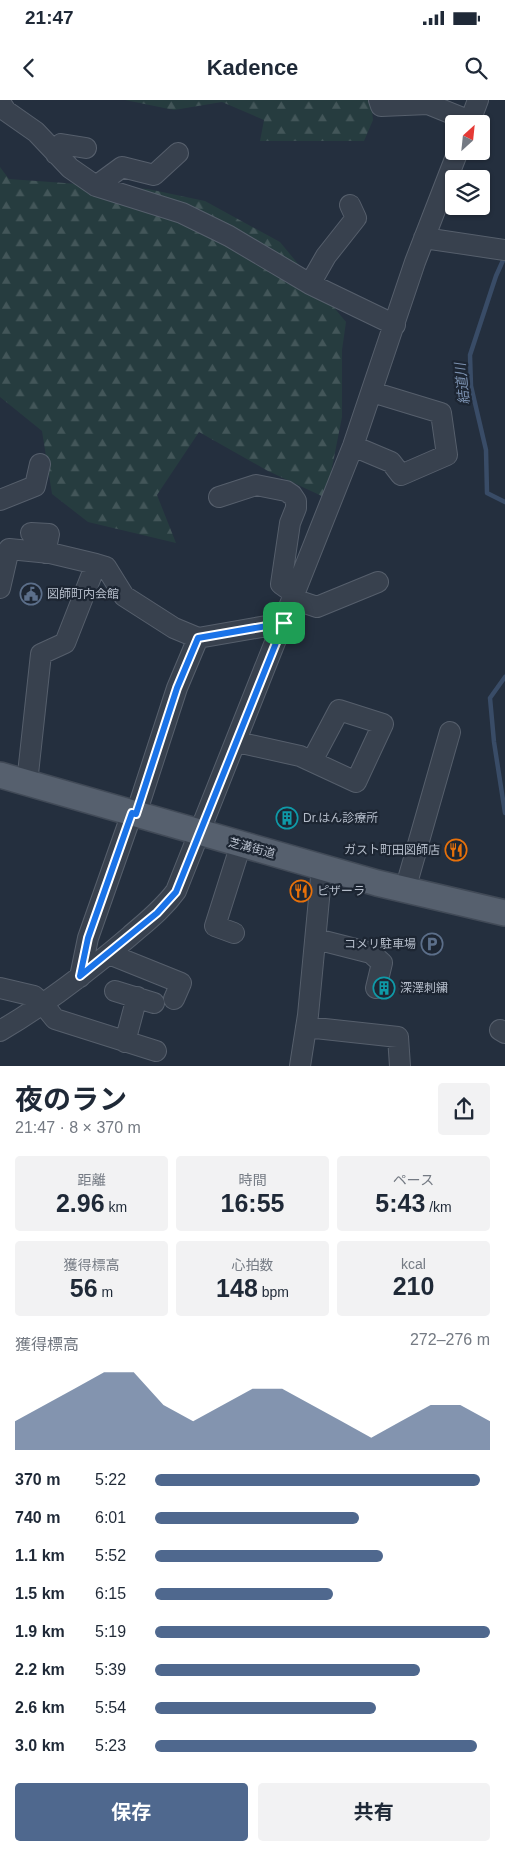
<!DOCTYPE html>
<html lang="ja">
<head>
<meta charset="utf-8">
<style>
	:root { --surface:#fff; --page:#f2f2f3; --text:#1f2937; --muted:#747a83; --accent:#4f688e }
	body { margin:0; font-family:Helvetica,"Noto Sans JP",sans-serif; background:var(--page); color:var(--text); height:100vh; display:flex; flex-direction:column; font-size:19px; white-space:nowrap }
	* { box-sizing:border-box; margin:0 }
	p { font-size:16px; color:var(--muted) }
	.icon { flex:none; width:28px; height:28px; fill:none; stroke:currentColor; stroke-width:2; stroke-linecap:round; stroke-linejoin:round }
	.map { position:relative; height:966px; overflow:hidden }
	.sheet { display:flex; flex-direction:column; background:var(--surface); flex:1 }
	.sheet>* { flex:none }
	.needle { width:32px; rotate:27deg }
	.controls { position:absolute; left:445px; top:15px; display:grid; gap:10px }
	.controls a { display:grid; place-items:center; width:45px; height:45px; border-radius:5px; background:var(--surface); box-shadow:0 1px 4px #0004; font-size:25px }
	.pin { position:absolute; display:grid; place-items:center; width:42px; height:42px; color:#fff; margin:-21px; border-radius:10px; box-shadow:0 2px 8px #0006 }
	.round { display:grid; place-items:center; flex:none; width:52px; height:52px; border-radius:5px; background:var(--page) }
	.headline { display:flex; align-items:center; justify-content:space-between; height:85px; padding:0 15px }
	h1 { font-size:28px; font-weight:700; line-height:38px }
	.metrics { display:grid; grid-template-columns:repeat(3,1fr); gap:8px; height:85px; padding:5px 15px }
	.metrics div { display:grid; align-content:center; border-radius:5px; background:var(--page); text-align:center }
	.metrics b { font-size:25px; font-weight:700 }
	.metrics small { font-size:14px; font-weight:400 }
	.metrics p { font-size:14px }
	.chart { height:140px; padding:10px 15px }
	.chart p { display:flex; justify-content:space-between }
	.chart svg { width:100%; height:90px; margin-top:5px; fill:var(--accent); opacity:.7 }
	.primary-button { display:flex; gap:10px; margin-top:auto; padding:10px 15px }
	.primary-button a { flex:1; height:58px; border-radius:5px; background:var(--accent); color:#fff; font-size:20px; font-weight:700; line-height:58px; text-align:center }
	.primary-button a+a { background:var(--page); color:var(--text) }
	ul { padding:0 15px; list-style:none; font-size:16px }
	li { display:grid; grid-template-columns:80px 60px 1fr; align-items:center; height:38px }
	li i { height:12px; border-radius:6px; background:var(--accent) }
	.status { display:flex; justify-content:space-between; align-items:center; height:35px; padding:0 25px; background:var(--surface); direction:ltr }
	.status svg { height:14px; fill:currentColor }
	header { display:flex; justify-content:space-between; align-items:center; height:65px; padding:0 15px; background:var(--surface); font-size:22px; font-weight:700 }
	.map>svg:first-child { display:block }
</style>
</head>
<body>
<div class="status"><b>21:47</b><svg viewBox="0 0 49 12"><path d="M0 12V9h3v3zM5 12V6h3v6zM10 12V3h3v9zM15 12V0h3v12zM26 1h20v11H26zM47 4h2v5h-2z"/></svg></div>
<header><svg class="icon" aria-label="back" viewBox="0 0 24 24"><path d="M15 5l-7 7 7 7"/></svg>Kadence<svg class="icon" aria-label="search" viewBox="0 0 24 24"><circle cx="10" cy="10" r="6"/><path d="M15 15l6 6"/></svg></header>
<div class="map">
<svg width="505" height="966" viewBox="0 0 505 966">
	<defs>
		<pattern id="forest-firs" width="22" height="20" patternUnits="userSpaceOnUse" patternTransform="scale(1.25)"><rect width="22" height="20" fill="#263c3f"/><path d="M5 1l3.5 6h-7zM16 11l3.5 6h-7z" fill="#435659"/></pattern>
	</defs>
	<rect width="100%" height="100%" fill="#242f3e"/>
	<path fill="url(#forest-firs)" d="M 125,0 L 371,0 L 373,20 L 364,41 L 260,41 L 264,20 L 222,2 L 174,10 Z
		M 0,67 L 9,79 L 148,89 L 205,101 L 280,142 L 346,222 L 342,250 L 342,317 L 326,398 L 268,371 L 199,332 L 157,395 L 176,443 L 88,422 L 52,394 L 42,331 L 0,297 Z"/>
	<g fill="none" stroke-linecap="round" stroke-linejoin="round">
		<path stroke="#394c67" stroke-width="4.5" d="M 505,156 L 496,176 L 470,255 L 471,286 L 486,350 L 487,393 L 505,402
			M 505,577 L 490,598 L 494,642 L 505,713"/>
		<g stroke="#565f6c" stroke-width="22">
			<path id="minor" d="M 379,0 L 381,6 L 428,4 L 470,21
				M 0,2 L 6,11 L 36,32 L 70,68 L 96,86 L 182,113 L 229,136 L 310,184 L 395,225
				M 469,24 L 478,0
				M 56,54 L 61,44 L 86,48
				M 96,86 L 122,67 L 154,75 L 178,53
				M 424,138 L 505,150
				M 310,184 L 326,156 L 356,118 L 350,105
				M 353,346 L 391,362 L 401,375 L 447,355 L 441,313 L 372,292
				M 219,397 L 256,385 L 286,391 L 292,395 L 296,401 L 296,408 L 290,423 L 281,484 L 295,494
				M 0,400 L 35,386 L 40,364
				M 31,433 L 49,434 L 45,453
				M 0,488 L 9,449 L 50,453 L 96,464
				M 293,499 L 317,507 L 378,482
				M 237,642 L 300,656 L 356,682 L 383,624 L 339,610 L 312,661
				M 27,683 L 41,554 L 65,543 L 96,464 L 106,467 L 124,496 L 174,528 L 198,538 L 284,523
				M 136,714 L 177,588 L 198,538
				M 405,790 L 450,632
				M 234,833 L 215,826 L 241,744
				M 316,839 L 371,853 L 382,863 L 376,888
				M 109,854 L 181,883 L 174,899
				M 80,877 L 88,838 L 132,713
				M 0,888 L 34,896 L 43,904 L 55,919 L 156,951
				M 115,891 L 154,903
				M 306,927 L 398,937 L 400,966
				M 500,930 L 505,933
				M 0,931 C 46,904 89,871 130,836 C 146,822 163,809 176,791 L 353,346 L 415,162 L 458,51
				M 125,942 L 137,897
				M 300,966 L 308,915 L 322,767"/>
		</g>
		<g stroke="#414a57" stroke-width="28">
			<path id="major" d="M 0,675 L 377,783 L 505,813"/>
		</g>
		<use href="#minor" stroke="#38414e" stroke-width="20"/>
		<use href="#major" stroke="#56606e" stroke-width="25"/>
	</g>
	<g fill="none" stroke-linecap="round" stroke-linejoin="round">
		<g stroke="#fff" stroke-width="10">
			<path id="route" d="M 284,523 L 176,792 L 157,813 L 80,876 L 88,838 L 132,713 L 136,714 L 177,588 L 198,538 Z"/>
		</g>
		<use href="#route" stroke="#1a73e8" stroke-width="6"/>
	</g>
	<defs>
		<g id="civic-ring" transform="scale(1.125)"><circle r="9.5" fill="#1d2633" stroke="#5c6f8a" stroke-width="1.5"/><path d="M-.6-6.5H3V-4.5H.6V-3L4-1V1h2V6H-6V1h2V-1L-.6-3ZM-1.2 2.5V6h2.4V2.5Z" fill="#5c6f8a"/></g>
		<g id="building-ring" transform="scale(1.125)"><circle r="9.5" fill="#1d2633" stroke="#0f9aa8" stroke-width="1.5"/><path d="M-4-6H4V6H1V3H-1V6H-4ZM-2.5-4.3h1.7v1.8h-1.7ZM.8-4.3h1.7v1.8H.8ZM-2.5-1h1.7V.8h-1.7ZM.8-1h1.7V.8H.8Z" fill="#0f9aa8"/></g>
		<g id="restaurant-ring" transform="scale(1.125)"><circle r="9.5" fill="#1d2633" stroke="#e8710a" stroke-width="1.5"/><path d="M-5-6h1v4h1v-4h1v4h1v-4h1v5L-1.5 .5V6h-2V.5L-5-1ZM5-6V6H3V1.5H1.5Q1.5-4 5-6Z" fill="#e8710a"/></g>
		<g id="parking-ring" transform="scale(1.125)"><circle r="9.5" fill="#1d2633" stroke="#5c6f8a" stroke-width="1.5"/><path d="M-3.5-5.5H1a3.5 3.5 0 0 1 0 7H-1V5.5H-3.5ZM-1-3.4V-.6H.8a1.4 1.4 0 0 0 0-2.8Z" fill="#5c6f8a"/></g>
	</defs>
	<g fill-rule="evenodd">
		<use href="#civic-ring" x="31" y="494"/>
		<use href="#building-ring" x="287" y="718"/>
		<use href="#restaurant-ring" x="456" y="750"/>
		<use href="#restaurant-ring" x="301" y="791"/>
		<use href="#parking-ring" x="432" y="844"/>
		<use href="#building-ring" x="384" y="888"/>
	</g>
	<g text-anchor="middle" dominant-baseline="central" stroke-width="4.5" stroke-linejoin="round" paint-order="stroke">
		<g font-size="12" fill="#b4bcc9" stroke="#1d2633" text-anchor="start">
			<text x="47" y="494">図師町内会館</text>
			<text x="303" y="718">Dr.はん診療所</text>
			<text x="440" y="750" text-anchor="end">ガスト町田図師店</text>
			<text x="317" y="791">ピザーラ</text>
			<text x="416" y="844" text-anchor="end">コメリ駐車場</text>
			<text x="400" y="888">深澤刺繍</text>
		</g>
		<g font-size="12" fill="#b4bcc9" stroke="#1d2633">
			<text transform="translate(252 748) rotate(15)">芝溝街道</text>
		</g>
		<g font-size="14" font-style="italic" fill="#7c92b1" stroke="#1d2633">
			<text transform="translate(462 284) rotate(-96)">結道川</text>
		</g>
	</g>
</svg>
<div class="controls">
<a><svg class="needle" viewBox="-14 -14 28 28"><path d="M0-13l5 13h-10z" fill="#e53935"/><path d="M0 13l5-13h-10z" fill="#747a83"/></svg></a>
<a><svg class="icon" aria-label="layers" viewBox="0 0 24 24"><path d="M12 4l9 5-9 5-9-5zM3 14l9 5 9-5"/></svg></a>
</div>
<div class="pin" style="left:284px;top:523px;background:#1e9e55"><svg class="icon" aria-label="arrive" viewBox="0 0 24 24"><path d="M6 21V4h12l-3 4 3 4H6"/></svg></div>
</div>
<section class="sheet">
<div class="headline"><div><h1>夜のラン</h1><p>21:47 · 8 × 370 m</p></div><a class="round"><svg class="icon" aria-label="share" viewBox="0 0 24 24"><path d="M12 15V3M7 8l5-5 5 5M5 13v7h14v-7"/></svg></a></div>
<div class="metrics">
<div><p>距離</p><b>2.96<small> km</small></b></div>
<div><p>時間</p><b>16:55</b></div>
<div><p>ペース</p><b>5:43<small> /km</small></b></div>
</div>
<div class="metrics">
<div><p>獲得標高</p><b>56<small> m</small></b></div>
<div><p>心拍数</p><b>148<small> bpm</small></b></div>
<div><p>kcal</p><b>210</b></div>
</div>
<div class="chart"><p><span>獲得標高</span>272–276 m</p>
<svg viewBox="0 0 160 44" preserveAspectRatio="none"><path d="M0 44V30L10 22L20 14L30 6L40 6L50 22L60 30L70 22L80 14L90 14L100 22L110 30L120 38L130 30L140 22L150 22L160 30V44z"/></svg>
</div>
<ul>
<li><b>370 m</b>5:22<i style="width:97%"></i></li>
<li><b>740 m</b>6:01<i style="width:61%"></i></li>
<li><b>1.1 km</b>5:52<i style="width:68%"></i></li>
<li><b>1.5 km</b>6:15<i style="width:53%"></i></li>
<li><b>1.9 km</b>5:19<i style="width:100%"></i></li>
<li><b>2.2 km</b>5:39<i style="width:79%"></i></li>
<li><b>2.6 km</b>5:54<i style="width:66%"></i></li>
<li><b>3.0 km</b>5:23<i style="width:96%"></i></li>
</ul>
<div class="primary-button"><a>保存</a><a>共有</a></div>
</section>
</body>
</html>
